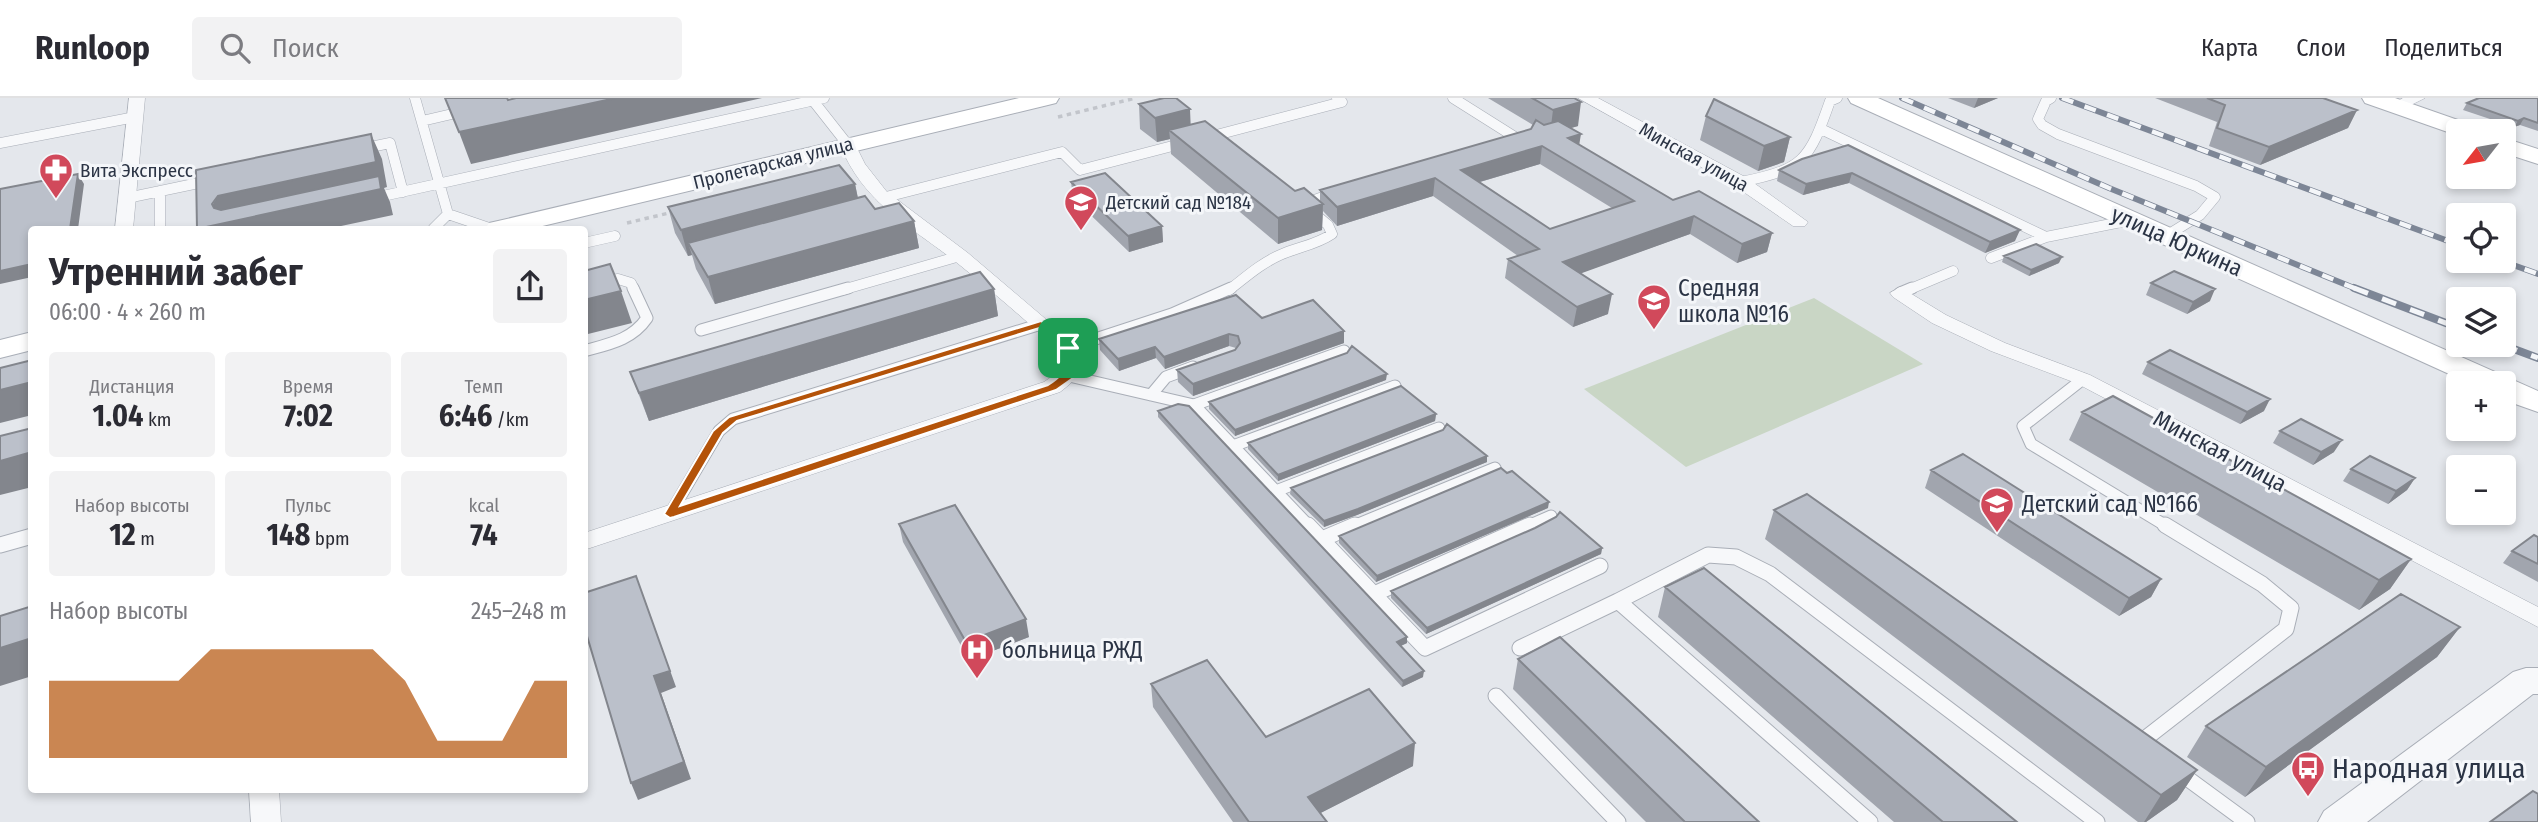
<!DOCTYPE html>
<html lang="ru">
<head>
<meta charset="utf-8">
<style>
	:root { --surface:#fff; --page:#f2f2f3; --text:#2b2b33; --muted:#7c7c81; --line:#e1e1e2; --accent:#b45309 }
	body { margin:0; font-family:"Fira Sans Condensed",sans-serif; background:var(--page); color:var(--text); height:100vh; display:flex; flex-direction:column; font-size:26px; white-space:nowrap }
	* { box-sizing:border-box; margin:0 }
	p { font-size:23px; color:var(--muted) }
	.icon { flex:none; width:38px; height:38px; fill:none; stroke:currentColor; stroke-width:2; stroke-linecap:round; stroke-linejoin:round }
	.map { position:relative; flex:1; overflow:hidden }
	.details { position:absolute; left:28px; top:128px; width:560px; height:567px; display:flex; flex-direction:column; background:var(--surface); border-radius:7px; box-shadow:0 4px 10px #0003 }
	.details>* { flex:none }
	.needle { width:46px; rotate:239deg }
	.controls { position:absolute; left:2446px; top:21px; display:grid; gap:14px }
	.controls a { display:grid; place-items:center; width:70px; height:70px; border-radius:7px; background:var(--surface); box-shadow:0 4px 10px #0003; font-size:35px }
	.pin { position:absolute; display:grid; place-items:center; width:60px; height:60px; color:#fff; margin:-30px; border-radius:14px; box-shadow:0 4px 10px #0006 }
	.round { display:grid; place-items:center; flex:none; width:74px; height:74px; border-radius:7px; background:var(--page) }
	.head { display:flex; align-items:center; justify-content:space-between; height:119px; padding:0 21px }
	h1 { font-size:38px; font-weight:700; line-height:52px }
	.figures { display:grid; grid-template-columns:repeat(3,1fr); gap:10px; height:119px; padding:7px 21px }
	.figures div { display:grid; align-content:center; border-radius:7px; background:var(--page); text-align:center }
	.figures b { font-size:30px; font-weight:700 }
	.figures small { font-size:19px; font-weight:400 }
	.figures p { font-size:19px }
	.chart { height:196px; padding:14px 21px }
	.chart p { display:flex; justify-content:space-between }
	.chart svg { width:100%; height:126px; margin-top:7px; fill:var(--accent); opacity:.7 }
	header { display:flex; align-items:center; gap:42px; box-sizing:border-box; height:98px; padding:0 35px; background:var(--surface); border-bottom:2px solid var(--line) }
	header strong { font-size:33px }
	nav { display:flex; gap:38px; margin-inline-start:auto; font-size:24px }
	.search { width:490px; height:63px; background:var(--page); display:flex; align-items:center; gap:18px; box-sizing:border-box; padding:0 24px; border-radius:7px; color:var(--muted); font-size:26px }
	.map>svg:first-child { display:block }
</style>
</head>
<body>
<header>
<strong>Runloop</strong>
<div class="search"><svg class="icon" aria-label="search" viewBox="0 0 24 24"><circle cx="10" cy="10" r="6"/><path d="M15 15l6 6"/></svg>Поиск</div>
<nav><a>Карта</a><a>Слои</a><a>Поделиться</a></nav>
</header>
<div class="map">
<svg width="2538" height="724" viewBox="0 0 2538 724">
	<rect width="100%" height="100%" fill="#e4e7ec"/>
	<path fill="#c9d6c5" d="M 1814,200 L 1923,266 L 1686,369 L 1584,291 Z"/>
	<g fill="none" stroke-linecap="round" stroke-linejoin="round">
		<g stroke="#a9aeb7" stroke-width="11">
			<path id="service-far2" d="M 415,0 L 448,116
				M 811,0 L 848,47
				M 1453,0 L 1518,41 L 1513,43
				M 2051,0 L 2046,3 L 2038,21 L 2042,27 L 2058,36 L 2196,88 L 2215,99 L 2200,117 L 2166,138
				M 422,23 L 452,16
				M 1821,31 L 2046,139
				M 1205,40 L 1342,4 L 1337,0
				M 0,45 L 135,19
				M 361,51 L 390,45 L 403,94
				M 1741,84 C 1804,71 1809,63 1830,3 L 1837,0
				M 160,93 L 160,131
				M 127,100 L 213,82
				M 374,100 L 824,0
				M 882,100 L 1062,54 L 1080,72 L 1184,45
				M 448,116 L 492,131
				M 433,131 L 448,116
				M 584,145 L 615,138
				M 1991,160 L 2046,139 L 2131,122
				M 584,186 L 618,181 L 631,185 L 634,192
				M 842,192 L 960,158
				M 1229,192 C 1246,179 1260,166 1280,157 C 1298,149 1316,147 1332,136 L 1328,127 L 1310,112 L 1309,104 L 1334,95
				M 1908,192 L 1953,173"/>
		</g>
		<g stroke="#a9aeb7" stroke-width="13">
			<path id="service-far1" d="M 1900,195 L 1912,190
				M 701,232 L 848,190
				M 1068,250 L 1172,216 L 1231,190
				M 584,253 C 609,246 632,242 647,220 L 633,190
				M 1069,278 L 1194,307 L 1310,429
				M 2083,281 L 2023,328 L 2031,346 L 2168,429
				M 1151,297 L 1166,279 L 1193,269
				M 1194,307 L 1344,253
				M 1233,348 L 1395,288
				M 1276,393 L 1439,330
				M 670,416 L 719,333 L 733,321 L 1041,226
				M 1351,429 L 1495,370
				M 1526,429 L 1551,418"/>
		</g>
		<g stroke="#a9aeb7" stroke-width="17">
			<path id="service" d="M 1308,427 L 1425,550 L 1600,468
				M 1322,441 L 1355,427
				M 0,447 L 32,438
				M 1374,496 L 1530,427
				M 1520,550 L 1618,503
				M 1496,598 L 1618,724
				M 2152,651 L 2146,640 L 2286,531 L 2291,510 L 2262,486 L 2165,427
				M 2176,672 L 2247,724
				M 1870,724 L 1618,503 L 1708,457 L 1736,459 L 1770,476 L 2097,724"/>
		</g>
		<g stroke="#a9aeb7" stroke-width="1">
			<path id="minor" d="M 129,0 L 145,0 L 133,131 L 115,131 Z
				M 1578,0 L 1598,0 L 1747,80 L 1808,124 L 1805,128 L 1793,128 L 1735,88 Z
				M 2403,0 L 2425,0 L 2403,11 L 2391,11 L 2389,8 Z
				M 848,42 L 854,44 L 865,66 L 887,94 L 968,155 L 1075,246 C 1089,266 1078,281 1060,294 L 584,452 L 584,435 L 1044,284 L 1060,273 L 1061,263 L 1059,252 C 1025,222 991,192 956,164 C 909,127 864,106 840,47 Z
				M 1900,189 L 1946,217 L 2005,245 L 2090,277 L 2538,509 L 2538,529 L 2076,285 L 1991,253 L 1932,225 L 1893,199 L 1890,195 Z
				M 249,691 L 279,691 L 281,724 L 251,724 Z"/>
		</g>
		<g stroke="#a9aeb7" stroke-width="2">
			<path id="tertiary" d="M 2526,570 L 2538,570 L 2538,596 L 2533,596 L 2367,724 L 2318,724 L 2324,713 L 2513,574 Z"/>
		</g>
		<g stroke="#a9aeb7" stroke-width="2">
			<path id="secondary" d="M 1019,0 L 1059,0 L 1056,5 L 1048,7 L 530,131 L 485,131 L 489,125 L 498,123 Z
				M 1848,0 L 1878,0 L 2538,293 L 2538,314 L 2504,302 L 2504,285 L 2469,285 L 1851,5 Z
				M 2362,0 L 2395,0 L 2475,28 L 2479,33 L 2459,33 L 2459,38 L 2365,5 Z
				M 2504,40 L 2538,51 L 2538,66 L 2504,55 Z
				M 32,234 L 32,252 L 0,260 L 0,242 Z"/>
		</g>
		<path stroke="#c2c5cb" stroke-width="3.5" stroke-dasharray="4.5 4.5" stroke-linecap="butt" d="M 1058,19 L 1136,0
			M 627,125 L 673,114"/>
		<use href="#service-far2" stroke="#f7f8fa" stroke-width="10"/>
		<use href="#service-far1" stroke="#f7f8fa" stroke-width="11"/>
		<use href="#service" stroke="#f7f8fa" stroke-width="15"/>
		<use href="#minor" fill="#f7f8fa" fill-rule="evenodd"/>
		<use href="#tertiary" fill="#f7f8fa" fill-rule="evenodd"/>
		<use href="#secondary" fill="#fff" fill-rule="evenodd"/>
		<g stroke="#7d8696" stroke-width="6">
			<path id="rail-far1" d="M 1902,0 L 2109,90 L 2359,192
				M 2062,0 L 2459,147
				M 2502,163 L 2538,176"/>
		</g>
		<g stroke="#7d8696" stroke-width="8">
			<path id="rail" d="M 2354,190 L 2459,230
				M 2503,247 L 2538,260"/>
		</g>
		<use href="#rail-far1" stroke="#f4f6f9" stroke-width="4.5" stroke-dasharray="12" stroke-linecap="butt"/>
		<use href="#rail" stroke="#f4f6f9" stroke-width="5" stroke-dasharray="15" stroke-linecap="butt"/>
	</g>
	<path fill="#a1a5ae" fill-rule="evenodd" d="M 1488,0 L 1574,0 L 1578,28 L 1571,30 L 1579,47 L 1673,102 L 1772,135 L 1767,154 L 1737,165 L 1690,136 L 1580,175 L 1608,216 L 1573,229 L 1505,180 L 1508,161 L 1518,158 L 1433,98 L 1337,128 L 1323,113 L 1322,132 L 1278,146 L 1171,56 L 1170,41 L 1157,44 L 1140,31 L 1139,6 L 1191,26 L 1295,93 L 1320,104 L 1320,92 L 1531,31 L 1533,27 ZM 1540,66 L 1612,110 L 1550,131 L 1480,84 Z
		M 1948,0 L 1998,0 L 1974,10 Z
		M 2155,0 L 2323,0 L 2357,12 L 2348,30 L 2260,67 L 2209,48 L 2217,24 Z
		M 2538,0 L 2538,33 L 2520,27 L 2514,29 L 2463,12 L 2467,5 Z
		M 1706,18 L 1790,39 L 1784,64 L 1758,73 L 1700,42 Z
		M 1848,47 L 2015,143 L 1985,155 L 1849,85 L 1803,97 L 1777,83 L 1779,72 Z
		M 1071,84 L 1162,128 L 1163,144 L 1129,154 L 1073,100 Z
		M 855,86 L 858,100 L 875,111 L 914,123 L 919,150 L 715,206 L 696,171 L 692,157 L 688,158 L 675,135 L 668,109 Z
		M 2004,158 L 2059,165 L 2029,178 L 2002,164 Z
		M 2151,185 L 2210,203 L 2187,216 L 2146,197 Z
		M 994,191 L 998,218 L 649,323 L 630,274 Z
		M 1262,220 L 1344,233 L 1344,245 L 1193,298 L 1178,284 L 1177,272 L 1235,252 L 1236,250 L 1229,248 L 1165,271 L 1156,260 L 1119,273 L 1100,252 L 1099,241 Z
		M 2148,264 L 2264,313 L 2240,326 L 2142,276 Z
		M 1386,282 L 1235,338 L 1209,311 L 1209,304 Z
		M 1158,313 L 1407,545 L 1401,548 L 1423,579 L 1402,589 L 1158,319 Z
		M 2082,314 L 2411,461 L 2390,491 L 2359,512 L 2069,342 Z
		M 1436,316 L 1435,323 L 1278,383 L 1248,351 L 1248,345 Z
		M 2280,333 L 2334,354 L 2313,367 L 2273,345 Z
		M 1487,358 L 1487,364 L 1357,417 L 1324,429 L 1290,396 L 1291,390 Z
		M 2351,371 L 2415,380 L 2407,392 L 2388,406 L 2343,383 Z
		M 1931,372 L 2161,481 L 2151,499 L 2119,518 L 1925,390 Z
		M 1548,410 L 1376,484 L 1339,445 L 1339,438 Z
		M 1774,412 L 2197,672 L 2177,702 L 2146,724 L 2138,724 L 1765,441 Z
		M 1556,419 L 1602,450 L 1601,456 L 1426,536 L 1391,500 L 1391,493 L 1535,430 Z
		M 899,426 L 1029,539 L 969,562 L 903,444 Z
		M 2538,439 L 2538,484 L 2503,465 L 2512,453 Z
		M 1665,489 L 2017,724 L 1894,724 L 1658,519 Z
		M 2460,529 L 2437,559 L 2245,699 L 2187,659 L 2206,628 Z
		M 1518,561 L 1759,724 L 1646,724 L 1513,591 Z
		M 1151,586 L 1266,639 L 1413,668 L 1320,715 L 1327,724 L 1233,724 L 1153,609 Z"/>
	<path fill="#83868d" d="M 616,0 L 762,0 L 471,66 L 459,34 Z
		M 1978,0 L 1998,0 L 1974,10 Z
		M 1581,4 L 1578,28 L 1550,36 L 1553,12 Z
		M 1190,11 L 1191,35 L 1169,32 L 1170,41 L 1157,44 L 1155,20 Z
		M 2357,12 L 2348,30 L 2260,67 L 2269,49 Z
		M 2524,20 L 2520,27 L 2514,29 L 2518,23 Z
		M 371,36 L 382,61 L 387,89 L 384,90 L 390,104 L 393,117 L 327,131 L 197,131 L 218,98 Z
		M 1581,36 L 1578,54 L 1568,40 Z
		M 1790,39 L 1784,64 L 1758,73 L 1764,48 Z
		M 1542,48 L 1540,66 L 1459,90 L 1461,72 Z
		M 1852,75 L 1849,85 L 1803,97 L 1806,86 Z
		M 78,76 L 84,86 L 78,131 L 70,131 Z
		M 1435,80 L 1433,98 L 1337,128 L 1337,109 Z
		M 855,86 L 860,111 L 688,145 L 692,157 L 688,158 L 681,132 Z
		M 1323,106 L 1322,132 L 1278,146 L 1278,120 Z
		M 1694,118 L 1690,136 L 1560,183 L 1563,164 Z
		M 914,123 L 919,150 L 715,206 L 708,179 Z
		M 1162,128 L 1163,144 L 1129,154 L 1128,138 Z
		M 2020,132 L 2015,143 L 1985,155 L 1990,144 Z
		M 1772,135 L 1767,154 L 1737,165 L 1742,146 Z
		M 2062,159 L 2059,165 L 2029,178 L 2031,172 Z
		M 32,166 L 32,179 L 0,186 L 0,173 Z
		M 994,191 L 998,218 L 649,323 L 639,295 Z
		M 2215,191 L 2210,203 L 2187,216 L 2193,204 Z
		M 621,193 L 632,225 L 584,237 L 584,202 Z
		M 1612,196 L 1608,216 L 1573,229 L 1577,209 Z
		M 1344,233 L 1344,245 L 1193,298 L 1193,286 Z
		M 1229,236 L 1229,248 L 1165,271 L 1164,259 Z
		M 1155,249 L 1156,260 L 1119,273 L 1118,261 Z
		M 1387,276 L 1386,282 L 1235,338 L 1235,332 Z
		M 32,284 L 32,317 L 0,325 L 0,292 Z
		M 2270,301 L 2264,313 L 2240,326 L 2247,314 Z
		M 1436,316 L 1435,323 L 1278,383 L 1278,377 Z
		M 2342,342 L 2334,354 L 2313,367 L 2321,354 Z
		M 32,354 L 32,389 L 0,397 L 0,363 Z
		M 1487,358 L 1487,364 L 1357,417 L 1324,429 L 1324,423 Z
		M 2415,380 L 2407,392 L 2388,406 L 2396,393 Z
		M 1549,404 L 1548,410 L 1376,484 L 1377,478 Z
		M 1602,450 L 1601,456 L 1426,536 L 1427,530 Z
		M 2411,461 L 2390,491 L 2359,512 L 2379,482 Z
		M 2161,481 L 2151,499 L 2119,518 L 2129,500 Z
		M 642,494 L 676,589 L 661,595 L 691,681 L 638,702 L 631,685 L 654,578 Z
		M 1026,521 L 1029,539 L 969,562 L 966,544 Z
		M 2460,529 L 2437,559 L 2245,699 L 2266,669 Z
		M 1407,539 L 1407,545 L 1396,550 L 1397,544 Z
		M 32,540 L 32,578 L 0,588 L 0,550 Z
		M 1424,573 L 1423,579 L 1402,589 L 1403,583 Z
		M 1415,645 L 1413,668 L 1307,722 L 1308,699 Z
		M 2197,672 L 2177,702 L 2146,724 L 2144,724 L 2161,697 Z"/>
	<path fill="#bbc0ca" stroke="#83868d" stroke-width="2" fill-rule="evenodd" d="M 445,0 L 507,0 L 508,2 L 516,0 L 616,0 L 459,34 Z
		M 1164,0 L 1176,0 L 1190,11 L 1155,20 L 1139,6 Z
		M 1532,0 L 1574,0 L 1581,4 L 1553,12 Z
		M 2207,0 L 2323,0 L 2357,12 L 2269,49 L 2217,30 L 2225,7 Z
		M 2479,0 L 2538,0 L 2538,25 L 2524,20 L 2518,23 L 2467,5 Z
		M 1714,1 L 1790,39 L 1764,48 L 1706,18 Z
		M 1536,22 L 1544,27 L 1558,23 L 1581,36 L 1568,40 L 1673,102 L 1699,93 L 1772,135 L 1742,146 L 1694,118 L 1563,164 L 1612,196 L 1577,209 L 1508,161 L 1539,151 L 1435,80 L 1337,109 L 1320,92 L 1531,31 ZM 1542,48 L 1634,103 L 1550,131 L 1461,72 Z
		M 1205,23 L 1295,93 L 1304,90 L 1323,106 L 1278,120 L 1169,32 Z
		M 371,36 L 376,64 L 218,98 L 212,106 L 214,110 L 221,112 L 379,78 L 381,91 L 197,131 L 196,72 Z
		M 1848,47 L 2020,132 L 1990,144 L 1852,75 L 1806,86 L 1779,72 L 1802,61 Z
		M 839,67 L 855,86 L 681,132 L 668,109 Z
		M 1105,75 L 1162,128 L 1128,138 L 1071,84 Z
		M 78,76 L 70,131 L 32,131 L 32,166 L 0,173 L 0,91 Z
		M 865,98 L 875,111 L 899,105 L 914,123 L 708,179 L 688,145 Z
		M 2036,146 L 2062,159 L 2031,172 L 2004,158 Z
		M 610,166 L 621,193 L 584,202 L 584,173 Z
		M 2174,173 L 2215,191 L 2193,204 L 2151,185 Z
		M 980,174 L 994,191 L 639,295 L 630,274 Z
		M 1236,197 L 1262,220 L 1313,202 L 1344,233 L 1193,286 L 1177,272 L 1235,252 L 1240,245 L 1238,238 L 1229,236 L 1164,259 L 1155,249 L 1118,261 L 1099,241 Z
		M 1352,248 L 1387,276 L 1235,332 L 1209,304 L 1347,255 Z
		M 2170,252 L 2270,301 L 2247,314 L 2148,264 Z
		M 32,262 L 32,284 L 0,292 L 0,270 Z
		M 1401,288 L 1436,316 L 1278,377 L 1248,345 Z
		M 2113,298 L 2411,461 L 2379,482 L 2082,314 Z
		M 1178,306 L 1189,308 L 1407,539 L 1397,544 L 1424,573 L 1403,583 L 1158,313 Z
		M 2301,321 L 2342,342 L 2321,354 L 2280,333 Z
		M 1447,326 L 1487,358 L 1358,411 L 1324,423 L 1291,390 L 1443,332 Z
		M 32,330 L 32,354 L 0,363 L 0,338 Z
		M 1963,356 L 2161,481 L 2129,500 L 1931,372 Z
		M 2370,358 L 2415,380 L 2396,393 L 2351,371 Z
		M 1501,370 L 1507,375 L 1512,373 L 1549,404 L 1377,478 L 1339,438 Z
		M 1807,396 L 2197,672 L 2161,697 L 1774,412 Z
		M 955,407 L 1026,521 L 966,544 L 899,426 Z
		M 1560,414 L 1602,450 L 1427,530 L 1391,493 L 1535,430 L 1556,419 Z
		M 2534,437 L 2538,439 L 2538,466 L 2512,453 Z
		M 1704,470 L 2017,724 L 1943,724 L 1665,489 Z
		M 636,478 L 670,573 L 654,578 L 684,664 L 631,685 L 584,528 L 584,495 Z
		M 2401,496 L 2460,529 L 2266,669 L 2206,628 Z
		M 32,508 L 32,540 L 0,550 L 0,518 Z
		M 1560,539 L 1759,724 L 1685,724 L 1518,561 Z
		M 1207,562 L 1266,639 L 1369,591 L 1415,645 L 1308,699 L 1327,724 L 1249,724 L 1151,586 Z
		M 2533,693 L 2538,696 L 2538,724 L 2490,724 Z"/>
	<path fill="#b45309" stroke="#fff" stroke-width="2" fill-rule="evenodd" d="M 1041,223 L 1072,247 L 1079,264 L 1073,280 L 1056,292 L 674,419 L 670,420 L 664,416 L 713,333 L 729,319 ZM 1039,230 C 1064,251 1084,264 1048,287 L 680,408 L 723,335 L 737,323 Z"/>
	<defs>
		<g id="pharmacy-pin" transform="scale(1.75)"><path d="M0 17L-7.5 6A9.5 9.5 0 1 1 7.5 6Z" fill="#d1495b" stroke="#f4f6f9"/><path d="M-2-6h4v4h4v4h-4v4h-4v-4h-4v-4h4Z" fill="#fff"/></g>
		<g id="school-pin" transform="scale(1.75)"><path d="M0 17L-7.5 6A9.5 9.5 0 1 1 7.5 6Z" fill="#d1495b" stroke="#f4f6f9"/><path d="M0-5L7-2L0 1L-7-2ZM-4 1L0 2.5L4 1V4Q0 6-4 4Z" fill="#fff"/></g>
		<g id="hospital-pin" transform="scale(1.75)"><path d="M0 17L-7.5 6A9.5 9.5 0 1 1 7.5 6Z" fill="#d1495b" stroke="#f4f6f9"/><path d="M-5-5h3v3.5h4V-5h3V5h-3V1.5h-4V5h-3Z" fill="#fff"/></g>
		<g id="bus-pin" transform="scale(1.75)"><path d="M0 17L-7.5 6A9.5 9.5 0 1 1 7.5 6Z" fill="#d1495b" stroke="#f4f6f9"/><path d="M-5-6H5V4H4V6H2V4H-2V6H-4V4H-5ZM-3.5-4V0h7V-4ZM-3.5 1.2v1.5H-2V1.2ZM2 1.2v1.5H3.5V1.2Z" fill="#fff"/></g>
	</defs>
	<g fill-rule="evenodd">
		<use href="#pharmacy-pin" x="56" y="72"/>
		<use href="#school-pin" x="1081" y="104"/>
		<use href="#school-pin" x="1654" y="203"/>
		<use href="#school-pin" x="1997" y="406"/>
		<use href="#hospital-pin" x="977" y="552"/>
		<use href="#bus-pin" x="2308" y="670"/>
	</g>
	<g text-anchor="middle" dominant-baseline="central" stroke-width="6" stroke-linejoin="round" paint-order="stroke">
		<g font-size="19" fill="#2b3445" stroke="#f4f6f9">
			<text transform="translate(1694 59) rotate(29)">Минская улица</text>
			<text transform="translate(773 65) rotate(-14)">Пролетарская улица</text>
		</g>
		<g font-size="19" fill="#2b3445" stroke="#f4f6f9" text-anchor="start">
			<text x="80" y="72">Вита Экспресс</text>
			<text x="1106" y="104">Детский сад №184</text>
		</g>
		<g font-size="23" fill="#2b3445" stroke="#f4f6f9">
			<text transform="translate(2177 143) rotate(24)">улица Юркина</text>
			<text transform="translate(2220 353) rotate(28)">Минская улица</text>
		</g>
		<g font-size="23" fill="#2b3445" stroke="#f4f6f9" text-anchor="start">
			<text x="1678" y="190">Средняя<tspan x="1678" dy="26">школа №16</tspan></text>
			<text x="2022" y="406">Детский сад №166</text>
			<text x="1002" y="552">больница РЖД</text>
		</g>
		<g font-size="28" fill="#2b3445" stroke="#f4f6f9" text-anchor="start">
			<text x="2332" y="670">Народная улица</text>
		</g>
	</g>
</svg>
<div class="controls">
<a><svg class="needle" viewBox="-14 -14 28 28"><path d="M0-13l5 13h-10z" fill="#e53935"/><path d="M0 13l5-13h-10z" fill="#7c7c81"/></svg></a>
<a><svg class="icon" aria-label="locate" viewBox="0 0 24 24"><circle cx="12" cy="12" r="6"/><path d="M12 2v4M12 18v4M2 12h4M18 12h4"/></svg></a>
<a><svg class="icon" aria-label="layers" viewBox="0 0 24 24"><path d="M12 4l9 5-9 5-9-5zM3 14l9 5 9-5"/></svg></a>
<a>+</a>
<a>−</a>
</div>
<div class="pin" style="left:1068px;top:250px;background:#1e9e55"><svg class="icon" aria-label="arrive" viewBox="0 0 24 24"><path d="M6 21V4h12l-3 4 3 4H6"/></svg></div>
<section class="details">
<div class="head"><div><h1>Утренний забег</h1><p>06:00 · 4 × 260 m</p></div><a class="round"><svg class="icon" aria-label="share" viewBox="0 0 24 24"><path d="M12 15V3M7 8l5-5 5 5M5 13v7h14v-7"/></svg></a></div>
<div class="figures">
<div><p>Дистанция</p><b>1.04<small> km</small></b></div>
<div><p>Время</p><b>7:02</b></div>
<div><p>Темп</p><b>6:46<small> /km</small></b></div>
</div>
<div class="figures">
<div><p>Набор высоты</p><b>12<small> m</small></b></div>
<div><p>Пульс</p><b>148<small> bpm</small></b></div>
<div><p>kcal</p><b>74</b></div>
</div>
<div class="chart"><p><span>Набор высоты</span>245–248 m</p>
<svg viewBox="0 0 160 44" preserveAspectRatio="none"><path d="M0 44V17L10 17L20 17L30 17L40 17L50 6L60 6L70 6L80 6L90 6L100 6L110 17L120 38L130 38L140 38L150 17L160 17V44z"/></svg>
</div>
</section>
</div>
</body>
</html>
